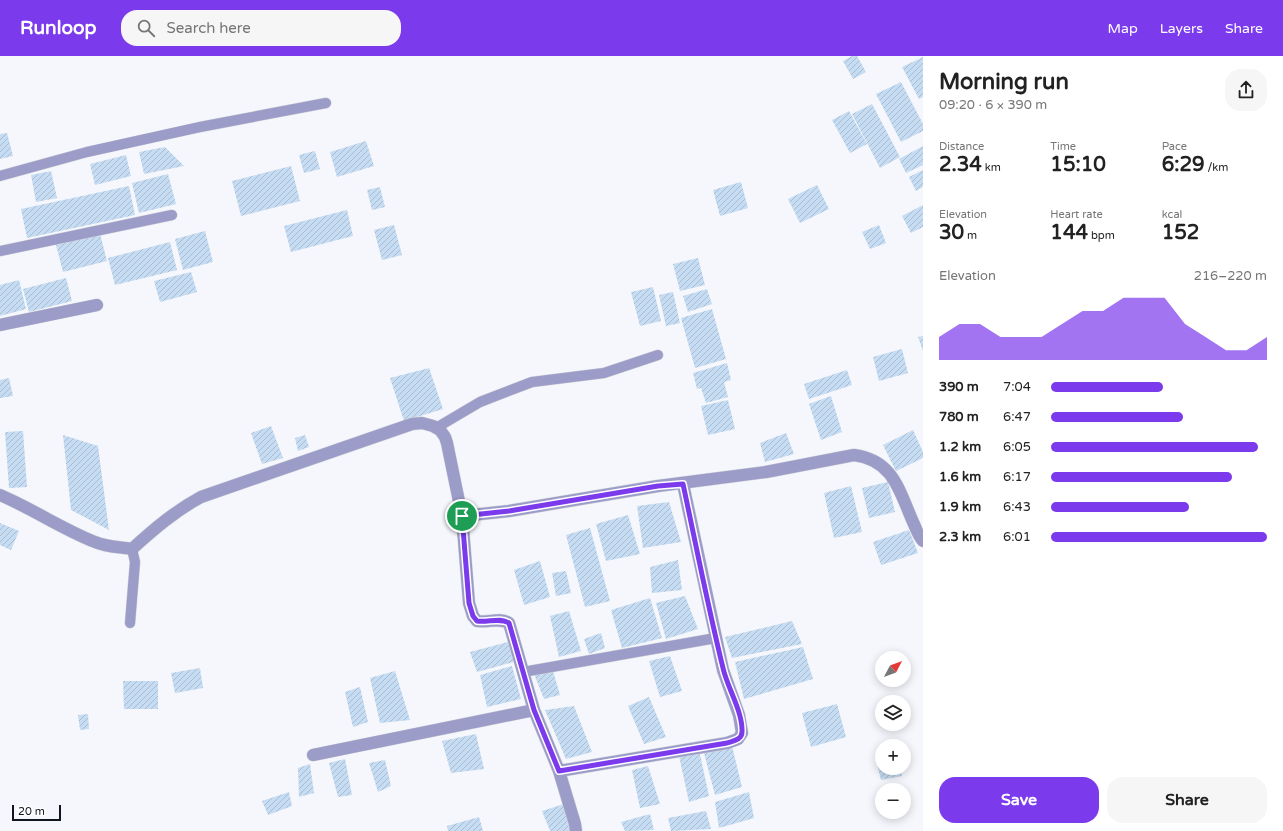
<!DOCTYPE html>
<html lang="en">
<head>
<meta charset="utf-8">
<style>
	:root { --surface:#fff; --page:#f6f6f6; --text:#222; --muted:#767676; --accent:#7c3aed }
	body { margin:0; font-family:"Varela Round",sans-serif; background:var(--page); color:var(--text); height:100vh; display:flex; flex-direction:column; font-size:15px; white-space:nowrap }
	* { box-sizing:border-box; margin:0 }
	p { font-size:13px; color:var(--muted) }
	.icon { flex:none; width:22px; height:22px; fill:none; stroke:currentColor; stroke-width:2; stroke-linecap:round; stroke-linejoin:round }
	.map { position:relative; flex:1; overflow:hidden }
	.sheet { display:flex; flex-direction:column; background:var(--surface); width:360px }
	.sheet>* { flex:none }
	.needle { width:26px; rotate:49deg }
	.controls { position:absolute; left:875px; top:595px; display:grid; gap:8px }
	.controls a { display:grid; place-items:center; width:36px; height:36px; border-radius:50%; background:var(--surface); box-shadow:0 2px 10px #0003; font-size:20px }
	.scale { position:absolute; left:12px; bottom:10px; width:49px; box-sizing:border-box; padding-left:4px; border:2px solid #11151e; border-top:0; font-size:11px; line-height:14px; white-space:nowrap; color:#11151e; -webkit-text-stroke:3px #fff; paint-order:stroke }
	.pin { position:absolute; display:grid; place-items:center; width:34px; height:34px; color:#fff; margin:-17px; border:2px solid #fff; border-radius:50%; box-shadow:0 1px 4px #0007 }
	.round { display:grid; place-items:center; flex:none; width:42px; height:42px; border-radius:16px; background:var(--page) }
	.summary { display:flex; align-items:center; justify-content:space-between; height:68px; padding:0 16px }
	h1 { font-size:22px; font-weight:700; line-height:30px }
	.figures { display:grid; grid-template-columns:repeat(3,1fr); gap:6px; height:68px; padding:4px 16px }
	.figures div { display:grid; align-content:center }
	.figures b { font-size:20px; font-weight:700 }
	.figures small { font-size:11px; font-weight:400 }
	.figures p { font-size:11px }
	.chart { height:112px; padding:8px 16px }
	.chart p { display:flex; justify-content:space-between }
	.chart svg { width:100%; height:72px; margin-top:4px; fill:var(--accent); opacity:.7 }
	.primary-button { display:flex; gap:8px; margin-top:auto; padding:8px 16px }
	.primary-button a { flex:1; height:46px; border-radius:16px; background:var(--accent); color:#fff; font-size:16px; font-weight:700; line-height:46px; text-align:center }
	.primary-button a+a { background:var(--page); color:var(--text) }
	ul { padding:0 16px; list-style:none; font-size:13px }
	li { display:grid; grid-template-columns:64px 48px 1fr; align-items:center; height:30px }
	li i { height:10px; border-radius:5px; background:var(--accent) }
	header { display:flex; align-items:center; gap:24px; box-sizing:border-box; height:56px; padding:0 20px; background:var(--accent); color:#fff }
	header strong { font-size:19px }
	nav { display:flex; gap:22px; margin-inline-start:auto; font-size:14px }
	.search { width:280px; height:36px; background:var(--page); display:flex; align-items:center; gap:10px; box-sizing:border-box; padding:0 14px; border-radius:16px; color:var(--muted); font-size:15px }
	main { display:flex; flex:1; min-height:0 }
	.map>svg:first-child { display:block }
</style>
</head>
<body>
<header>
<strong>Runloop</strong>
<div class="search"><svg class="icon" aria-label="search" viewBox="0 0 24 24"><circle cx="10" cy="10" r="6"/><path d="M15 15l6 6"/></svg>Search here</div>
<nav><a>Map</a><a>Layers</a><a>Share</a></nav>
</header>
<main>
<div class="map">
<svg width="923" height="775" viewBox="0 0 923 775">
	<defs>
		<pattern id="building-hatch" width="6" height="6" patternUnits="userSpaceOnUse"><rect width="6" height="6" fill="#c6dcf2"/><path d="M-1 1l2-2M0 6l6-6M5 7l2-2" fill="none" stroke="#a9bccf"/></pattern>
	</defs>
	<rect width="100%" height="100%" fill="#f5f7fc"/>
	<path fill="url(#building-hatch)" d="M 852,0 L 857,0 L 866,16 L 853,23 L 843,5 Z
		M 923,1 L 923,41 L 919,43 L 902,11 Z
		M 901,26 L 923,68 L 923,75 L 901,86 L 876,38 Z
		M 872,48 L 900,101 L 880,112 L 852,58 Z
		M 849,55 L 867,88 L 850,97 L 832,64 Z
		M 7,77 L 13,100 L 0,103 L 0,78 Z
		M 366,85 L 374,110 L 337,121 L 330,96 Z
		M 923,90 L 923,109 L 906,117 L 899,103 Z
		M 165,91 L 184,110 L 144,118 L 139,96 Z
		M 315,95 L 320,113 L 304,117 L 299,99 Z
		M 126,99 L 131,120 L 95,129 L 90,108 Z
		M 291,110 L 300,145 L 241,160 L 232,125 Z
		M 923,114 L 923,131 L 916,135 L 909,121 Z
		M 51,115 L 57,142 L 36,146 L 31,119 Z
		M 168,118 L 176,148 L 139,157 L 132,127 Z
		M 741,126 L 748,152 L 720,160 L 713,134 Z
		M 817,129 L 829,153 L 800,167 L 788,143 Z
		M 129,130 L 135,159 L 27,182 L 21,153 Z
		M 380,131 L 385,151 L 372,154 L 367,134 Z
		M 923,149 L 923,171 L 911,177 L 902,160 Z
		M 347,154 L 353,180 L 291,196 L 284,170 Z
		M 394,169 L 402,199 L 382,204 L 374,174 Z
		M 879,169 L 886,187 L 870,193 L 862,176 Z
		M 205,175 L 213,206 L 183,214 L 175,183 Z
		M 100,178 L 107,205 L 63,216 L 56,189 Z
		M 170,186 L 177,214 L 115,229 L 108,202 Z
		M 698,202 L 705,229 L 680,235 L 673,208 Z
		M 191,216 L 197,236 L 160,246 L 154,225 Z
		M 66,222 L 72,245 L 29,256 L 23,233 Z
		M 19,224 L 26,253 L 0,260 L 0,229 Z
		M 653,231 L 661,265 L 640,270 L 631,236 Z
		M 707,233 L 712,248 L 688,256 L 683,240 Z
		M 673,236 L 680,267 L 666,270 L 659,239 Z
		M 712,253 L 726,303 L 695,312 L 681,262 Z
		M 923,280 L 923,295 L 918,281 Z
		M 902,293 L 908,317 L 879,325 L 873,301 Z
		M 727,307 L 731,324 L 724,326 L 728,341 L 706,347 L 701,332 L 697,333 L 693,317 Z
		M 429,312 L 443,353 L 404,365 L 390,322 Z
		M 847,314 L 852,329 L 809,343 L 804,328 Z
		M 9,322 L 13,340 L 0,342 L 0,324 Z
		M 831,340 L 842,376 L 821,384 L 809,348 Z
		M 728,344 L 735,373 L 708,379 L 701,350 Z
		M 271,370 L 283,402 L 262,408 L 251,377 Z
		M 913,374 L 923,396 L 923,402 L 896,415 L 883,389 Z
		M 23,375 L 27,431 L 9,432 L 5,376 Z
		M 786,377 L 794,398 L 765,406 L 760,387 Z
		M 63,379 L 98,390 L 109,474 L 71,454 Z
		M 305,379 L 309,391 L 298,395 L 295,382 Z
		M 888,426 L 895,456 L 869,462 L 862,432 Z
		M 851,430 L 862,476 L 834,482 L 824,437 Z
		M 669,446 L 681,486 L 643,492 L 637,450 Z
		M 628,459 L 640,498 L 606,505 L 596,468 Z
		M 0,467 L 19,475 L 11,494 L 0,489 Z
		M 590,472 L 610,545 L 585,551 L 566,479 Z
		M 909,474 L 918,497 L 881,509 L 873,486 Z
		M 678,504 L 682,534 L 652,537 L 650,511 Z
		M 540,505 L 550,541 L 524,549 L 514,514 Z
		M 566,515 L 571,537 L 556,540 L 552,517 Z
		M 685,540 L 698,573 L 666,583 L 656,547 Z
		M 650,542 L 662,582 L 622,592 L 611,554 Z
		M 569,555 L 581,595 L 559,601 L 550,560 Z
		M 792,565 L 802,588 L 732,602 L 725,581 Z
		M 601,577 L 605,592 L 589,598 L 584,583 Z
		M 508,586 L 514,606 L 477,616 L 470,596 Z
		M 803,591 L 813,623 L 744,643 L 735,606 Z
		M 670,600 L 682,635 L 660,641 L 649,605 Z
		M 512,610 L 521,643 L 487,651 L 480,619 Z
		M 200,612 L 203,632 L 175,637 L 171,617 Z
		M 395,615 L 410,664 L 380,667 L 370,622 Z
		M 553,615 L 560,639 L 544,643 L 534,618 Z
		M 123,625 L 158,625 L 158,653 L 124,653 Z
		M 360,631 L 368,666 L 353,671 L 345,636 Z
		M 649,641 L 666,681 L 644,688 L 628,650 Z
		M 837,648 L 846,681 L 811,691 L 802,657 Z
		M 574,650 L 592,696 L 566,703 L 545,654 Z
		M 88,658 L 89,673 L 80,674 L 78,659 Z
		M 476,678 L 484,713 L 451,717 L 442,685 Z
		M 732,690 L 742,731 L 715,739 L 704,697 Z
		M 700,698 L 709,740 L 689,746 L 679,700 Z
		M 882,698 L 882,712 L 900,712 L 902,720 L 881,724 L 875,700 Z
		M 345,703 L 352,739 L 338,741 L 329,707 Z
		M 385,704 L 391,730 L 378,736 L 369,707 Z
		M 310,708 L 314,737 L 299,741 L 298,712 Z
		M 648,710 L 660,748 L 640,752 L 632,714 Z
		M 289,736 L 292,750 L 268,759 L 262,745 Z
		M 749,736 L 754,762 L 719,772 L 715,746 Z
		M 564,748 L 572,775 L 550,775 L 542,755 Z
		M 706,755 L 711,773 L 671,775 L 668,762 Z
		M 650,758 L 654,774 L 625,775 L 621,766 Z
		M 479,761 L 483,775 L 448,775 L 447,770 Z"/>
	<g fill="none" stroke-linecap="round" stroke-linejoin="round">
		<g stroke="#d1d3d8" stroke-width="11">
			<path id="lane" d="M 0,120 L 87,96 L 200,71 L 326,47
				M 0,195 L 172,159
				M 436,372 L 480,346 L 532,326 L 604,317 L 658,299
				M 130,567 L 135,506 L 132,493
				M 523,616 L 716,582"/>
		</g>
		<g stroke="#d1d3d8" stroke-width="13">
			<path id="street" d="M 0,269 L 97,249
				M 0,439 C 33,453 62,473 95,486 C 106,491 120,491 132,493 C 154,473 175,455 201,441 L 412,368 L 422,367 L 433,370 L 440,374 L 445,381 L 447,387 L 462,460 L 469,547 L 473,560 L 477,565 C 487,567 500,561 509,567 L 534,654 L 559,715 L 575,768 L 576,775
				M 462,460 L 509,455 L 658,430 L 766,416 L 854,399 C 893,404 899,434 913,466 C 916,472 918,480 923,485
				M 313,699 L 534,654
				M 559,715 L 727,687 L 738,683 L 742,677 L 739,659 L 723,614 L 683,428"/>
		</g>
		<use href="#lane" stroke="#9c9cc9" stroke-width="10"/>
		<use href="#street" stroke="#9c9cc9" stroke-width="12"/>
	</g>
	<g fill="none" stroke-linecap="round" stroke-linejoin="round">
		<g stroke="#fff" stroke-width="8">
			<path id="route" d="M 683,428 C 696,489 708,551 723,612 C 727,631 743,656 742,676 C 742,684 733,685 727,687 L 559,715 L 534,654 L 509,567 C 500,561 487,567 477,565 L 473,560 L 469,547 L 462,460 L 509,455 L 658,430 Z"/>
		</g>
		<use href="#route" stroke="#7c3aed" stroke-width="5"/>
	</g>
</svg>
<div class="controls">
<a><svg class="needle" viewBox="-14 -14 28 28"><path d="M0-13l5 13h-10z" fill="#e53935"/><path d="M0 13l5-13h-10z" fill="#767676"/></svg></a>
<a><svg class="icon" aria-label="layers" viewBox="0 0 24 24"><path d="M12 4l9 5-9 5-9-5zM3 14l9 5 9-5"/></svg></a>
<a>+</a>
<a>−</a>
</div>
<div class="scale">20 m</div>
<div class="pin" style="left:462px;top:460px;background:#1e9e55"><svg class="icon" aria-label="arrive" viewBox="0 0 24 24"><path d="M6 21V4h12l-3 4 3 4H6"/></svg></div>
</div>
<section class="sheet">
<div class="summary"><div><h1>Morning run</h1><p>09:20 · 6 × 390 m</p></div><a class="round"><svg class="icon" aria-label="share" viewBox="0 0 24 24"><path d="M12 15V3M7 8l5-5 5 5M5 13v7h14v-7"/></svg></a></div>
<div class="figures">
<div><p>Distance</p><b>2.34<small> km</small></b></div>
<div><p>Time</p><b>15:10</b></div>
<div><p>Pace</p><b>6:29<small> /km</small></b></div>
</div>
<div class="figures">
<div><p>Elevation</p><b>30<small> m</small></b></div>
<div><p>Heart rate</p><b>144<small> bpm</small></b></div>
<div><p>kcal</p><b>152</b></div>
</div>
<div class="chart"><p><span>Elevation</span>216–220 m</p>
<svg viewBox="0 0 160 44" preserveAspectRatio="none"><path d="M0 44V30L10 22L20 22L30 30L40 30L50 30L60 22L70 14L80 14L90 6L100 6L110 6L120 22L130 30L140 38L150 38L160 30V44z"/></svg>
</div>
<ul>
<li><b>390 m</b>7:04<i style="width:52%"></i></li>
<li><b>780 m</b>6:47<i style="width:61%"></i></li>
<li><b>1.2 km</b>6:05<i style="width:96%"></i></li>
<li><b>1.6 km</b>6:17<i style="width:84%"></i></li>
<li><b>1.9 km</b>6:43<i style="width:64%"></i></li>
<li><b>2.3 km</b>6:01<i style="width:100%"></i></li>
</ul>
<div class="primary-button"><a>Save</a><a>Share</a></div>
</section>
</main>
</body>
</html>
